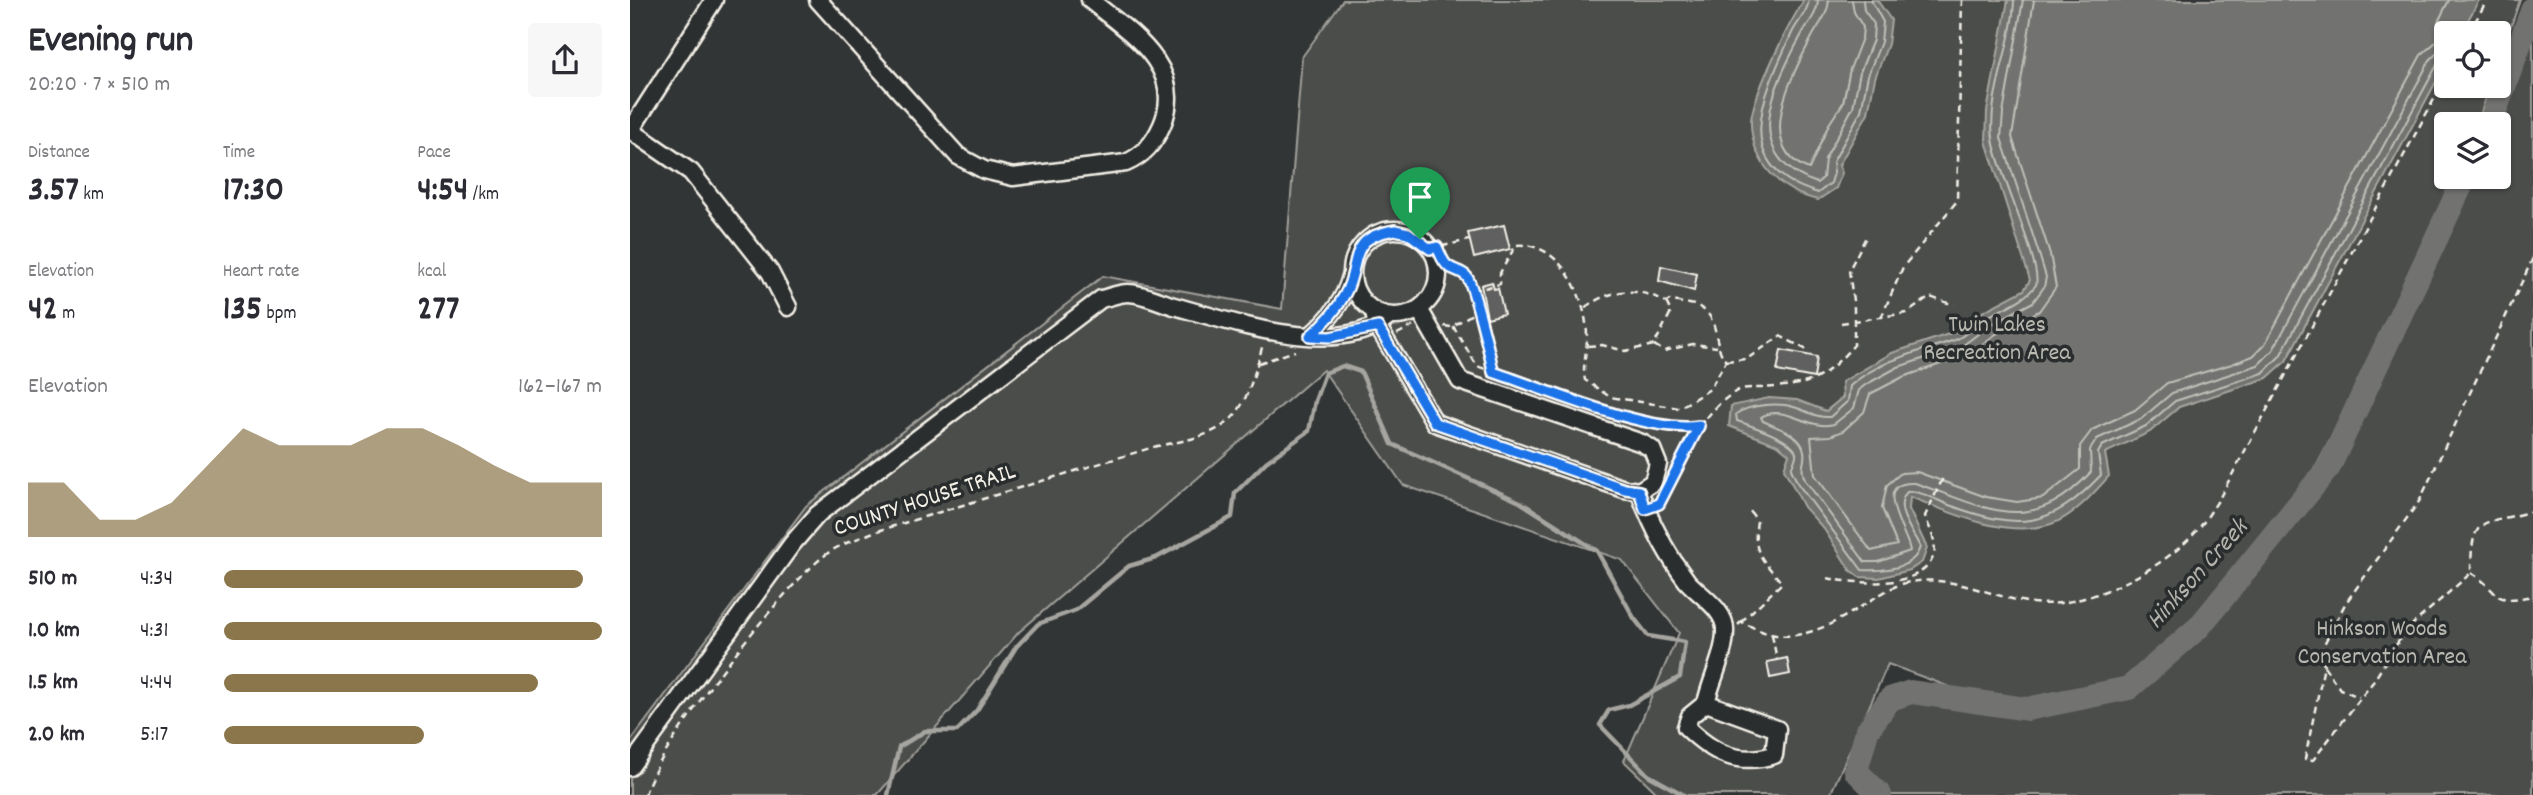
<!DOCTYPE html>
<html lang="en">
<head>
<meta charset="utf-8">
<style>
	:root { --surface:#fff; --page:#f7f7f7; --text:#2b2b33; --muted:#7c7c81; --accent:#8a764a }
	body { margin:0; font-family:Dekko,sans-serif; background:var(--page); color:var(--text); height:100vh; display:flex; flex-direction:column; font-size:26px; white-space:nowrap }
	* { box-sizing:border-box; margin:0 }
	p { font-size:23px; color:var(--muted) }
	.icon { flex:none; width:38px; height:38px; fill:none; stroke:currentColor; stroke-width:2; stroke-linecap:round; stroke-linejoin:round }
	.map { position:relative; flex:1; overflow:hidden }
	.sheet { display:flex; flex-direction:column; background:var(--surface); width:630px }
	.sheet>* { flex:none }
	.tools { position:absolute; left:1804px; top:21px; display:grid; gap:14px }
	.tools a { display:grid; place-items:center; width:77px; height:77px; border-radius:7px; background:var(--surface); box-shadow:0 2px 5px #0004; font-size:35px }
	.pin { position:absolute; display:grid; place-items:center; width:60px; height:60px; color:#fff; margin:-72px -30px; border-radius:50% 50% 50% 0; rotate:-45deg; box-shadow:0 0 7px #0007 }
	.pin .icon { rotate:45deg }
	.round { display:grid; place-items:center; flex:none; width:74px; height:74px; border-radius:7px; background:var(--page) }
	.headline { display:flex; align-items:center; justify-content:space-between; height:119px; padding:0 28px }
	h1 { font-size:38px; font-weight:700; line-height:52px }
	.stats { display:grid; grid-template-columns:repeat(3,1fr); gap:10px; height:119px; padding:7px 28px }
	.stats div { display:grid; align-content:center }
	.stats b { font-size:35px; font-weight:700 }
	.stats small { font-size:19px; font-weight:400 }
	.stats p { font-size:19px }
	.chart { height:196px; padding:14px 28px }
	.chart p { display:flex; justify-content:space-between }
	.chart svg { width:100%; height:126px; margin-top:7px; fill:var(--accent); opacity:.7 }
	ul { padding:0 28px; list-style:none; font-size:23px }
	li { display:grid; grid-template-columns:112px 84px 1fr; align-items:center; height:52px }
	li i { height:18px; border-radius:9px; background:var(--accent) }
	main { display:flex; flex:1; min-height:0 }
	.map>svg:first-child { display:block }
</style>
</head>
<body>
<main>
<section class="sheet">
<div class="headline"><div><h1>Evening run</h1><p>20:20 · 7 × 510 m</p></div><a class="round"><svg class="icon" aria-label="share" viewBox="0 0 24 24"><path d="M12 15V3M7 8l5-5 5 5M5 13v7h14v-7"/></svg></a></div>
<div class="stats">
<div><p>Distance</p><b>3.57<small> km</small></b></div>
<div><p>Time</p><b>17:30</b></div>
<div><p>Pace</p><b>4:54<small> /km</small></b></div>
</div>
<div class="stats">
<div><p>Elevation</p><b>42<small> m</small></b></div>
<div><p>Heart rate</p><b>135<small> bpm</small></b></div>
<div><p>kcal</p><b>277</b></div>
</div>
<div class="chart"><p><span>Elevation</span>162–167 m</p>
<svg viewBox="0 0 160 44" preserveAspectRatio="none"><path d="M0 44V25L10 25L20 38L30 38L40 32L50 19L60 6L70 12L80 12L90 12L100 6L110 6L120 12L130 19L140 25L150 25L160 25V44z"/></svg>
</div>
<ul>
<li><b>510 m</b>4:34<i style="width:95%"></i></li>
<li><b>1.0 km</b>4:31<i style="width:100%"></i></li>
<li><b>1.5 km</b>4:44<i style="width:83%"></i></li>
<li><b>2.0 km</b>5:17<i style="width:53%"></i></li>
</ul>
</section>
<div class="map">
<svg width="1903" height="795" viewBox="0 0 1903 795">
	<rect width="100%" height="100%" fill="#323535"/>
	<filter id="ink" filterUnits="userSpaceOnUse"><feTurbulence type="fractalNoise" baseFrequency=".0143" numOctaves="2"/><feDisplacementMap in="SourceGraphic" scale="14" xChannelSelector="R" yChannelSelector="G"/><feConvolveMatrix kernelMatrix="1 2 1 2 8 2 1 2 1" color-interpolation-filters="sRGB"/></filter>
	<g filter="url(#ink)">
		<path fill="#4b4d4c" stroke="#a09f9a" stroke-width="2" fill-rule="evenodd" d="M 713,0 L 1890,0 L 1869,61 L 1869,33 L 1816,33 L 1816,86 L 1860,86 L 1847,124 L 1816,124 L 1816,177 L 1829,177 L 1807,227 L 1815,219 L 1835,177 L 1869,177 L 1869,124 L 1860,124 L 1903,8 L 1903,795 L 1250,795 L 1226,771 L 1237,731 L 1260,699 L 1281,692 L 1397,709 L 1430,702 L 1352,699 L 1258,664 L 1200,795 L 1029,795 L 994,761 L 1049,633 L 992,560 L 773,485 L 693,370 L 389,632 L 247,795 L 0,795 L 0,742 L 176,506 L 473,276 L 652,309 L 672,57 ZM 1776,292 L 1776,302 L 1699,467 L 1667,504 ZM 1516,673 L 1499,688 L 1464,695 L 1515,672 Z"/>
		<path fill="#727370" stroke="#a6a5a0" stroke-width="2" d="M 1174,0 L 1247,0 L 1261,20 L 1258,44 L 1245,78 L 1238,113 L 1209,165 L 1212,173 L 1206,188 L 1188,200 C 1151,192 1123,164 1121,125 C 1119,101 1160,22 1174,0 Z
			M 1378,0 L 1849,0 L 1831,33 L 1816,33 L 1816,62 L 1808,78 L 1656,361 L 1637,378 L 1549,407 L 1520,432 L 1475,453 L 1479,476 C 1464,493 1443,517 1421,524 C 1374,539 1323,513 1280,497 L 1279,509 L 1297,548 L 1292,562 L 1280,570 L 1249,578 L 1229,577 L 1220,570 L 1194,529 L 1174,507 L 1154,469 L 1159,454 L 1148,445 L 1099,426 L 1101,406 L 1139,398 L 1167,400 L 1196,411 L 1213,397 L 1212,382 L 1262,353 L 1325,332 L 1352,312 L 1394,290 L 1400,280 L 1356,141 L 1357,111 Z"/>
		<g fill="none" stroke-linecap="round" stroke-linejoin="round">
			<path stroke="#c0bfb8" stroke-width="2" d="M 1179,0 C 1178,12 1167,22 1162,33 C 1134,94 1097,167 1188,193 L 1201,183 L 1204,173 L 1203,162 L 1231,111 L 1238,75 L 1251,42 L 1253,22 L 1241,0
				M 1188,0 C 1188,13 1178,23 1172,34 C 1143,87 1109,156 1187,183 L 1193,178 L 1195,159 L 1223,107 L 1230,72 L 1243,40 L 1244,24 L 1234,10 L 1233,0
				M 1199,0 C 1198,16 1187,26 1181,39 C 1162,75 1123,148 1179,169 L 1199,124 L 1213,103 L 1220,69 L 1232,38 L 1233,27 L 1224,12 L 1222,0
				M 1384,0 C 1383,45 1357,96 1363,139 C 1367,170 1412,262 1406,285 C 1395,300 1377,306 1361,315 C 1348,321 1338,335 1325,340 C 1289,352 1249,360 1220,386 L 1218,401 L 1200,417 C 1187,418 1179,412 1167,408 C 1150,402 1120,404 1106,414 L 1107,421 C 1119,425 1163,439 1166,453 C 1167,457 1163,464 1161,469 L 1168,484 L 1232,570 C 1252,571 1284,570 1290,547 C 1283,531 1262,508 1277,492 C 1290,490 1306,500 1319,505 C 1387,530 1419,530 1471,475 L 1468,453 L 1472,446 L 1516,426 L 1545,401 L 1633,373 L 1650,356 L 1807,65 L 1816,61
				M 1393,0 L 1373,113 L 1371,138 L 1410,257 L 1416,277 L 1414,287 L 1403,302 L 1360,325 L 1332,346 L 1268,367 L 1235,385 L 1229,390 L 1224,408 L 1204,424 C 1179,431 1154,403 1131,417 L 1133,421 C 1146,427 1172,435 1174,451 C 1176,464 1169,465 1175,480 L 1235,562 L 1248,562 L 1280,551 C 1279,535 1238,480 1285,483 C 1358,508 1400,538 1461,472 L 1460,450 L 1467,439 L 1511,419 L 1542,393 L 1628,365 L 1643,350 L 1800,60 L 1807,53 L 1816,52
				M 1404,0 L 1382,137 L 1420,254 L 1426,287 L 1409,311 L 1366,334 L 1337,355 L 1273,377 L 1240,394 L 1234,412 L 1213,431 L 1200,436 L 1181,437 L 1185,475 L 1241,551 L 1267,545 L 1252,508 L 1257,485 L 1271,473 L 1287,472 L 1356,497 L 1387,502 L 1413,498 L 1450,469 L 1450,446 L 1462,430 L 1505,410 L 1537,383 L 1602,364 L 1623,356 L 1635,344 L 1791,55 L 1807,41 L 1808,22 L 1819,0"/>
			<path stroke="#a6a5a0" stroke-width="4.5" d="M 258,795 L 269,747 L 295,731 L 327,731 L 347,710 L 386,647 L 408,624 L 446,610 L 499,566 L 526,558 L 602,517 L 605,493 L 636,462 L 679,431 L 685,401 L 695,373 L 713,366 L 731,372 L 762,444 L 890,502 L 967,551 L 1004,618 L 1018,636 L 1055,642 L 1050,677 L 999,705 L 979,710 L 970,725 L 1018,775 L 1054,795"/>
			<path stroke="#727370" stroke-width="24" d="M 1860,124 L 1903,8
				M 1250,795 L 1226,771 L 1237,731 L 1260,699 L 1281,692 L 1397,709 L 1499,688 L 1569,627 L 1699,467 L 1835,177"/>
		</g>
		<path fill="#5f605f" stroke="#f4f1e8" stroke-width="2" d="M 874,225 L 880,249 L 844,258 L 838,233 Z
			M 1031,266 L 1067,274 L 1064,291 L 1029,281 Z
			M 862,282 L 864,289 L 868,288 L 874,314 L 857,318 L 851,285 Z
			M 1151,350 L 1187,357 L 1184,378 L 1147,371 Z
			M 1157,658 L 1160,674 L 1140,678 L 1137,662 Z"/>
		<g fill="none" stroke-linecap="round" stroke-linejoin="round">
			<g stroke="#f4f1e8" stroke-width="21">
				<path id="minor" d="M 188,0 L 328,156 L 354,170 L 383,177 L 496,163 C 514,155 524,143 532,125 C 557,67 499,32 460,0
					M 0,130 L 61,172 L 140,272 L 158,307
					M 0,131 L 84,0
					M722 273a43 43 0 1 1 86 0a43 43 0 1 1-86 0Z
					M 743,310 L 748,327 L 805,423 L 994,489 L 1009,491 L 1023,482 L 1028,464 L 1022,449 L 1012,443 L 830,381 L 789,309
					M 680,336 C 699,320 715,300 721,276
					M 1009,491 C 1020,521 1037,555 1057,581 C 1069,595 1096,610 1095,631 C 1095,654 1081,680 1076,703 L 1147,729 L 1144,755 C 1107,766 1083,753 1056,727 L 1060,716 L 1076,703
					M 0,767 L 162,544 L 188,514 L 471,299 C 480,297 489,293 498,293 C 512,293 530,302 544,306 C 603,322 708,360 760,316"/>
			</g>
			<path stroke="#f4f1e8" stroke-width="2.5" stroke-dasharray="7 5" stroke-linecap="butt" d="M 1839,33 L 1857,0
				M 801,239 L 816,266 L 813,280
				M 800,249 L 839,240
				M 1903,258 L 1790,500 L 1715,604 L 1691,650 L 1694,666 L 1675,759 L 1683,760 L 1743,682 L 1775,631 L 1841,573 C 1841,511 1853,526 1903,511
				M 843,291 L 870,284 L 870,273 L 886,245 C 931,241 957,298 957,337 C 957,352 952,366 955,380 L 980,397 L 1049,408 L 1080,389 L 1096,361 C 1082,345 1091,320 1071,308 C 1062,302 1050,304 1040,300 L 1036,302 C 1007,286 980,289 954,308
				M 847,311 L 855,331 L 863,372
				M 1251,318 L 1273,267 L 1327,201 L 1332,0
				M 1211,323 L 1277,313 L 1300,297 L 1324,305
				M 814,326 L 821,327 L 847,311 C 839,285 846,277 816,266
				M 823,326 L 847,366 C 900,385 1018,435 1069,426
				M 767,334 L 783,326
				M 1024,345 L 1034,351 L 1063,344 L 1087,347
				M 958,346 L 972,345 L 995,351 L 1024,345 L 1041,312 L 1036,302
				M 1096,361 L 1117,359 L 1150,336 L 1179,351
				M 629,363 L 665,351
				M 1031,502 C 1058,463 1061,420 1105,392 C 1112,387 1123,388 1131,388 C 1183,384 1188,384 1224,345 L 1224,308 L 1219,270 L 1237,235
				M 1841,573 C 1873,592 1857,605 1903,596
				M 1197,578 C 1224,584 1295,590 1304,554 C 1307,540 1299,528 1295,516 L 1313,478
				M 1111,622 L 1152,583 C 1132,559 1122,553 1127,521 L 1120,511
				M 1108,625 L 1111,622 C 1121,626 1131,632 1141,634 C 1173,642 1209,621 1235,604 C 1252,593 1268,582 1288,581 C 1327,577 1365,598 1403,603 C 1454,610 1529,571 1564,534 C 1574,523 1581,511 1589,499 L 1816,77
				M 1142,635 L 1147,660
				M 1694,666 L 1710,689 L 1729,697
				M 15,795 C 26,748 160,576 201,551 C 213,543 228,539 241,533 L 527,446 C 607,432 612,419 633,344"/>
			<use href="#minor" stroke="#2a2d2e" stroke-width="16"/>
		</g>
	</g>
	<g fill="none" stroke-linecap="round" stroke-linejoin="round" filter="url(#ink)">
		<g stroke="#fff" stroke-width="14">
			<path id="route" d="M 765,230 L 778,233 L 800,249 L 807,247 C 810,253 813,263 818,266 C 824,271 831,270 837,277 C 843,284 861,358 863,372 C 915,389 1019,434 1069,426 L 1029,504 L 1015,509 L 1009,491 L 995,489 L 805,423 L 748,327 L 700,337 L 680,336 C 694,324 707,310 715,294 C 732,263 715,238 765,230 Z"/>
		</g>
		<use href="#route" stroke="#1a73e8" stroke-width="9"/>
	</g>
	<g text-anchor="middle" dominant-baseline="central" stroke-width="7" stroke-linejoin="round" paint-order="stroke">
		<g font-size="24" fill="#b9b8b1" stroke="#2a2d2e">
			<text x="1367" y="326">Twin Lakes<tspan x="1367" dy="28">Recreation Area</tspan></text>
			<text x="1752" y="630">Hinkson Woods<tspan x="1752" dy="28">Conservation Area</tspan></text>
		</g>
		<g font-size="24" fill="#f4f1e8" stroke="#2a2d2e">
			<text transform="translate(295 501) rotate(-18)">COUNTY HOUSE TRAIL</text>
		</g>
		<g font-size="26" font-style="italic" fill="#b3b2ac" stroke="#2a2d2e">
			<text transform="translate(1568 575) rotate(-48)">Hinkson Creek</text>
		</g>
	</g>
</svg>
<div class="tools">
<a><svg class="icon" aria-label="locate" viewBox="0 0 24 24"><circle cx="12" cy="12" r="6"/><path d="M12 2v4M12 18v4M2 12h4M18 12h4"/></svg></a>
<a><svg class="icon" aria-label="layers" viewBox="0 0 24 24"><path d="M12 4l9 5-9 5-9-5zM3 14l9 5 9-5"/></svg></a>
</div>
<div class="pin" style="left:790px;top:239px;background:#1e9e55"><svg class="icon" aria-label="arrive" viewBox="0 0 24 24"><path d="M6 21V4h12l-3 4 3 4H6"/></svg></div>
</div>
</main>
</body>
</html>
